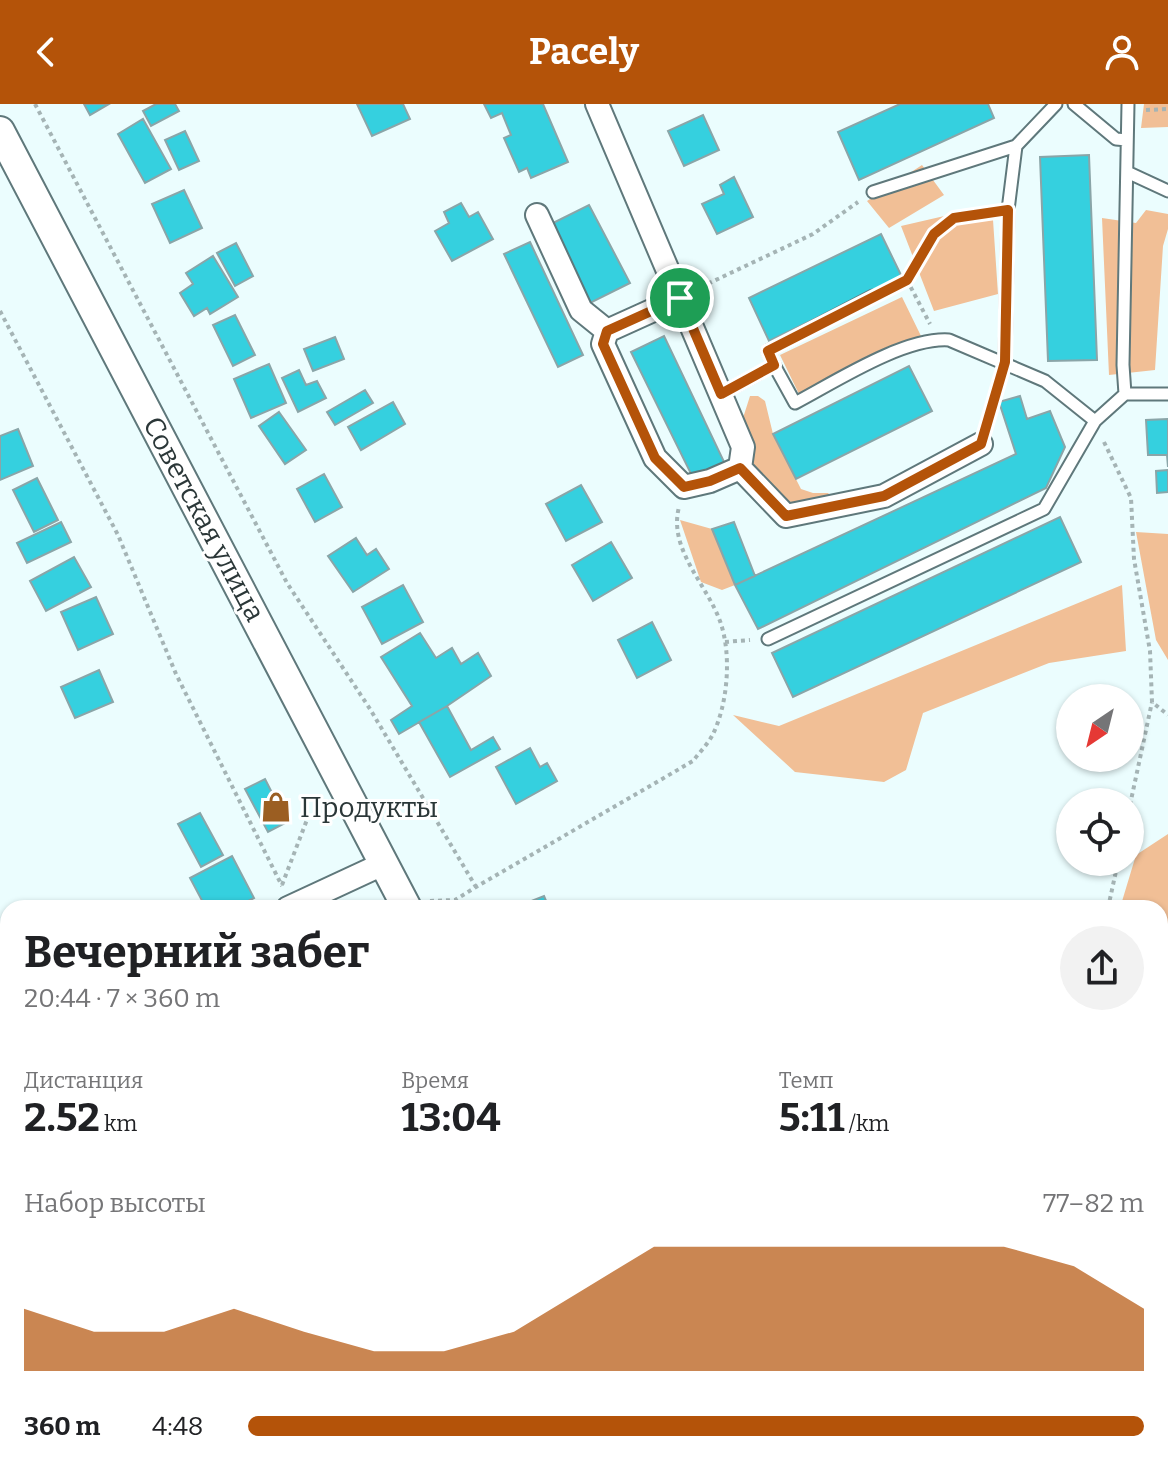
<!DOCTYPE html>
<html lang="ru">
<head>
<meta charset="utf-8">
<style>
	:root { --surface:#fff; --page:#f2f2f2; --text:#202124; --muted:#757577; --accent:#b45309 }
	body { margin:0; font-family:Bitter,serif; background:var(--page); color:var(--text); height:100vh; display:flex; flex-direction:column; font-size:30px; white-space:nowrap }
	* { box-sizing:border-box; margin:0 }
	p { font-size:26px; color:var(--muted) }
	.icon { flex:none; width:44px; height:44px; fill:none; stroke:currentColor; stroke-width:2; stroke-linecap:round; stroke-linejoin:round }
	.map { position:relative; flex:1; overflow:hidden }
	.drawer { position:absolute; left:0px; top:796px; width:1168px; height:572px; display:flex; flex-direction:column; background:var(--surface); border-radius:24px 24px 0 0; box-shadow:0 2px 6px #0004 }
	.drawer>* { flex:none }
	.needle { width:52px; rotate:215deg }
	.buttons { position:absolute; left:1056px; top:580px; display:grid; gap:16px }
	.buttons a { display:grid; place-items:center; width:88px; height:88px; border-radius:50%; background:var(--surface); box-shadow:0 2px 6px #0004; font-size:40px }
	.pin { position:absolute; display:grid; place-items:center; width:68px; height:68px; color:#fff; margin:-34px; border:4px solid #fff; border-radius:50%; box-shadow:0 2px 8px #0007 }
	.round { display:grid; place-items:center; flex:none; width:84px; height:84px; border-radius:42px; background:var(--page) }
	.head { display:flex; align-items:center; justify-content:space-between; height:136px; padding:0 24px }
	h1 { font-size:44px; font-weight:700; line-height:60px }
	.stats { display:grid; grid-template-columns:repeat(3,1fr); gap:12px; height:136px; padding:8px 24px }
	.stats div { display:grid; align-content:center }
	.stats b { font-size:40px; font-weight:700 }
	.stats small { font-size:22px; font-weight:400 }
	.stats p { font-size:22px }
	.chart { height:224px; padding:16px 24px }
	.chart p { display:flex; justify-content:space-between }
	.chart svg { width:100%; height:144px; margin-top:8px; fill:var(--accent); opacity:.7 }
	ul { padding:0 24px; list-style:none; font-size:26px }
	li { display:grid; grid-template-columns:128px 96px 1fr; align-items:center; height:60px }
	li i { height:20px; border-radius:10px; background:var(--accent) }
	header { display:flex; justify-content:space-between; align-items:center; height:104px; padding:0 24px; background:var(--accent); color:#fff; font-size:36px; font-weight:700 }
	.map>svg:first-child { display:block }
</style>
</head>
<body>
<header><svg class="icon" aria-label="back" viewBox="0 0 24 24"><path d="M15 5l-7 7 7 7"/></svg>Pacely<svg class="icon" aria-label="person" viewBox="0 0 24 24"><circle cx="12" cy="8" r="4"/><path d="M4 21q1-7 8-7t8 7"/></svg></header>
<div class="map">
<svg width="1168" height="1368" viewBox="0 0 1168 1368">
	<rect width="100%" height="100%" fill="#ebfdfe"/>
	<path fill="#f1bf96" d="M 1144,0 L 1168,0 L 1168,23 L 1141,24 Z
		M 922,61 L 944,91 L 889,124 L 867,97 Z
		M 992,101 L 998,190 L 934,207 L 901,122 Z
		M 1146,106 L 1168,110 L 1168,125 L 1163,142 L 1155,266 L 1109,271 L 1102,114 L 1136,119 Z
		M 902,193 L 921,232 L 799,290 L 780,251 Z
		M 750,292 L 758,292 L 765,297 L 773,330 L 801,385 L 813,389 L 828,389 L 831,392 L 811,400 L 783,397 L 750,362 L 743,314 Z
		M 680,416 L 712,425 L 735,481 L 722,486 L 701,478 Z
		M 1136,428 L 1168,430 L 1168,556 L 1156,536 Z
		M 1122,481 L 1126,547 L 1049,559 L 923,609 L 906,666 L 884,678 L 795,668 L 733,611 L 779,622 Z
		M 1168,730 L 1168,843 L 1166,844 L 1160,839 L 1160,804 L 1120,804 L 1136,751 Z
		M 1160,937 L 1168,938 L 1168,1231 L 1160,1218 Z"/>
	<path fill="#35d0df" stroke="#8aa5a8" stroke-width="2" d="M 84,0 L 109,0 L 90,11 Z
		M 175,0 L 179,7 L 151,22 L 143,7 L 156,0 Z
		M 357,0 L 403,0 L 410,15 L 372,32 Z
		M 484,0 L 543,0 L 568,58 L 531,74 L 527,64 L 519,68 L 504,34 L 511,31 L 502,9 L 491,14 Z
		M 900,0 L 988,0 L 994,14 L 859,76 L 838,28 Z
		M 703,11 L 719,46 L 684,62 L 668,27 Z
		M 143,15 L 171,65 L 145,79 L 118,30 Z
		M 185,27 L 199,57 L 179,66 L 165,36 Z
		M 1089,51 L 1097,256 L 1048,257 L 1040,53 Z
		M 734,73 L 753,113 L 717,130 L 702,100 L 724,90 L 720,81 Z
		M 184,86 L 202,124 L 170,139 L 152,100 Z
		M 461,99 L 469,113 L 478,108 L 493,135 L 452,157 L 435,127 L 449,119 L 444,108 Z
		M 589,101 L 630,179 L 590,199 L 549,121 Z
		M 881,130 L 902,173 L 769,237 L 749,194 Z
		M 530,138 L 583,251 L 558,263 L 504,150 Z
		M 236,139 L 253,172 L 235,182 L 217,149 Z
		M 213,152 L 238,193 L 210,210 L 207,204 L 194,212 L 180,189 L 193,180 L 186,169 Z
		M 235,211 L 255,251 L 233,262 L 213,221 Z
		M 664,232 L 726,362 L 695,378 L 631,248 Z
		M 335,233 L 344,255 L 313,267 L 304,245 Z
		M 269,260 L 286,299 L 251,314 L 234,275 Z
		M 909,262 L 932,307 L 796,375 L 773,330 Z
		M 299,266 L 306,281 L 317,277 L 326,294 L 298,308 L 282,274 Z
		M 365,286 L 373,299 L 335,321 L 327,308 Z
		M 1020,292 L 1027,315 L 1050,307 L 1065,343 L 1046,384 L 758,525 L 735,481 L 1016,350 L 999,298 Z
		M 393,298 L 405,320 L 361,346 L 348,323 Z
		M 279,308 L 306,346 L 285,360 L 259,322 Z
		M 1168,315 L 1168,363 L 1167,351 L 1148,351 L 1146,316 Z
		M 18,325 L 33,362 L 0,376 L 0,332 Z
		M 1168,366 L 1168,388 L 1157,389 L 1156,367 Z
		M 324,370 L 342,403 L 315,418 L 297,385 Z
		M 37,374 L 58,416 L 34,428 L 13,386 Z
		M 581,381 L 602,418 L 566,437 L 546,400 Z
		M 1060,413 L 1081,458 L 793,593 L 772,549 Z
		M 61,418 L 71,438 L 27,459 L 17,439 Z
		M 734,418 L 755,472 L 735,481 L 712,425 Z
		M 356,434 L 367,451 L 376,445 L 389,465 L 353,488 L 328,452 Z
		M 611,438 L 632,474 L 593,497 L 572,461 Z
		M 74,453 L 91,483 L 46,507 L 30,477 Z
		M 403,481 L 423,518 L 382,540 L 362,503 Z
		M 96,493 L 113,530 L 78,546 L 61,508 Z
		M 652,518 L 671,556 L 637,574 L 618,536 Z
		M 420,529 L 436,554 L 452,544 L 461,560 L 478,549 L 491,572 L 447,602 L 399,630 L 391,616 L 412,602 L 381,553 Z
		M 99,566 L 113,598 L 75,614 L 61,583 Z
		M 447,602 L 471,646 L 493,633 L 500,645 L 450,673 L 419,618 Z
		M 530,644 L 540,663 L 547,659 L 557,677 L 516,700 L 496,663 Z
		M 265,675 L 287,718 L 268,728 L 245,685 Z
		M 200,709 L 223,751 L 201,763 L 178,720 Z
		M 232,752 L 254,794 L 235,804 L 206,804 L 190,774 Z
		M 544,792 L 549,804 L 522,804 L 521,801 Z
		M 8,992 L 8,1017 L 0,1002 L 0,996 Z
		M 8,1282 L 8,1318 L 0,1321 L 0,1284 Z
		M 22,1360 L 56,1360 L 60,1368 L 24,1368 Z
		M 841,1360 L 848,1360 L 852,1368 L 826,1368 Z"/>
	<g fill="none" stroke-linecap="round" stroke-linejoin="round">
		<g stroke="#5f787b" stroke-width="15">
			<path id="service" d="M 1074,0 L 1116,35 L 1127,36
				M 1127,68 L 1168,87
				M 873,88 L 1016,42 L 1056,0
				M 1005,258 L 1008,106 L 1016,42
				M 774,261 L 768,247 L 873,192
				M 721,290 L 774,261 L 795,299 C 835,278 904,233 949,236 L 1045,277 L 1095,317
				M 1125,290 L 1168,290
				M 768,535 L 1044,405 L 1095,317 L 1125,290 L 1123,261 L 1128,0"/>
		</g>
		<g stroke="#5f787b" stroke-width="26">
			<path id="minor" d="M 597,0 L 743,343 L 740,364 L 710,377 L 684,383 L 655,354 L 603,240 L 607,227 L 680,194
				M 537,111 L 581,206 L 607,227
				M 740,364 L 786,412 L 884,392 L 981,340
				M 288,804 L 385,759
				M 0,939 L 8,936"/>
		</g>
		<g stroke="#5f787b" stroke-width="32">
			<path id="tertiary" d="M 0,27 L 407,804
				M 679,1360 L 683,1368"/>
		</g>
		<path stroke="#a5b4b5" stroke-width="4" stroke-dasharray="4 4" stroke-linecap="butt" d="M 35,0 L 287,479 L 370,605 L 476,783
			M 1146,6 L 1168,5
			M 907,176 L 930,220
			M 701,183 L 813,130 L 858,98
			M 886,186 L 907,176 L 934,130 L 954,114 L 990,109
			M 0,207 L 118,431 L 176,570 L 282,782
			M 987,318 L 999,277
			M 1104,338 L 1131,394 L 1134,455 L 1150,547 L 1152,598 L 1168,611
			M 725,538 L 750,536
			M 1130,701 L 1152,598
			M 282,781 L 308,713
			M 430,797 L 455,796 L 476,783 L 693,657 C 699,649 707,641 712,632 C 728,601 732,550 720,517 C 706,479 668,445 679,403
			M 1108,804 L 1118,758
			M 1160,1218 L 1168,1231"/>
		<use href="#service" stroke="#fff" stroke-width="11"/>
		<use href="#minor" stroke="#fff" stroke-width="22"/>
		<use href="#tertiary" stroke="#fff" stroke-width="28"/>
	</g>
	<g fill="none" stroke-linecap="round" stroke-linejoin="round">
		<g stroke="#fff" stroke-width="16">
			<path id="route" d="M 1008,106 L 1005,258 L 981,340 L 884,392 L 786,412 L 740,364 L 710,377 L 684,383 L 655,354 L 603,240 L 607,227 L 680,194 L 721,290 L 774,261 L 768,247 L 907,176 L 934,130 L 954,114 Z"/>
		</g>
		<use href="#route" stroke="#b45309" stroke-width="10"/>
	</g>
	<defs>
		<g id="shop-bare" transform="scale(2.4)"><path d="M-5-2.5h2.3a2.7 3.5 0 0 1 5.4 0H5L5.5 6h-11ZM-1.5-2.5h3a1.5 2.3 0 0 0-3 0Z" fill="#9b5e22" stroke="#fff" stroke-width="2.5" paint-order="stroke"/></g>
	</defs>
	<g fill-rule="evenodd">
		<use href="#shop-bare" x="276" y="703"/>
	</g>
	<g text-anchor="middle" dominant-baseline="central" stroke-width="6" stroke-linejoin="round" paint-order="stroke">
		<g font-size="28" fill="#2b3738" stroke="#fff">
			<text transform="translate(204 415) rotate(62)">Советская улица</text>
		</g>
		<g font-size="28" fill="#2b3738" stroke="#fff" text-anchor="start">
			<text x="300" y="703">Продукты</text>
		</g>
	</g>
</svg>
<div class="buttons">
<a><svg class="needle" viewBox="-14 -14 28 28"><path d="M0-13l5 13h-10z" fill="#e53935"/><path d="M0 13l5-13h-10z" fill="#757577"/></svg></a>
<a><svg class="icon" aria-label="locate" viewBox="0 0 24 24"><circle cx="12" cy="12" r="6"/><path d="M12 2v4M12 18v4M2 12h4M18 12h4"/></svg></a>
</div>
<div class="pin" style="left:680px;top:194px;background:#1e9e55"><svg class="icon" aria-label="arrive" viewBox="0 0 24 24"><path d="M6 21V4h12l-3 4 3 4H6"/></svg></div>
<section class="drawer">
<div class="head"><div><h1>Вечерний забег</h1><p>20:44 · 7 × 360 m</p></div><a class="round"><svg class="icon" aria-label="share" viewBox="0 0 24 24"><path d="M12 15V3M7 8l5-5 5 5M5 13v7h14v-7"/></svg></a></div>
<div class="stats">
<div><p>Дистанция</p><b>2.52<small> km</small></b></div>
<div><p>Время</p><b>13:04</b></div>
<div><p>Темп</p><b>5:11<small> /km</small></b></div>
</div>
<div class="chart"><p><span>Набор высоты</span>77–82 m</p>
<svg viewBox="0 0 160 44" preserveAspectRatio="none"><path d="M0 44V25L10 32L20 32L30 25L40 32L50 38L60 38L70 32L80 19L90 6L100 6L110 6L120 6L130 6L140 6L150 12L160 25V44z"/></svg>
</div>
<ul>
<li><b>360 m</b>4:48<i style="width:100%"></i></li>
</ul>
</section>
</div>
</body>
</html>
